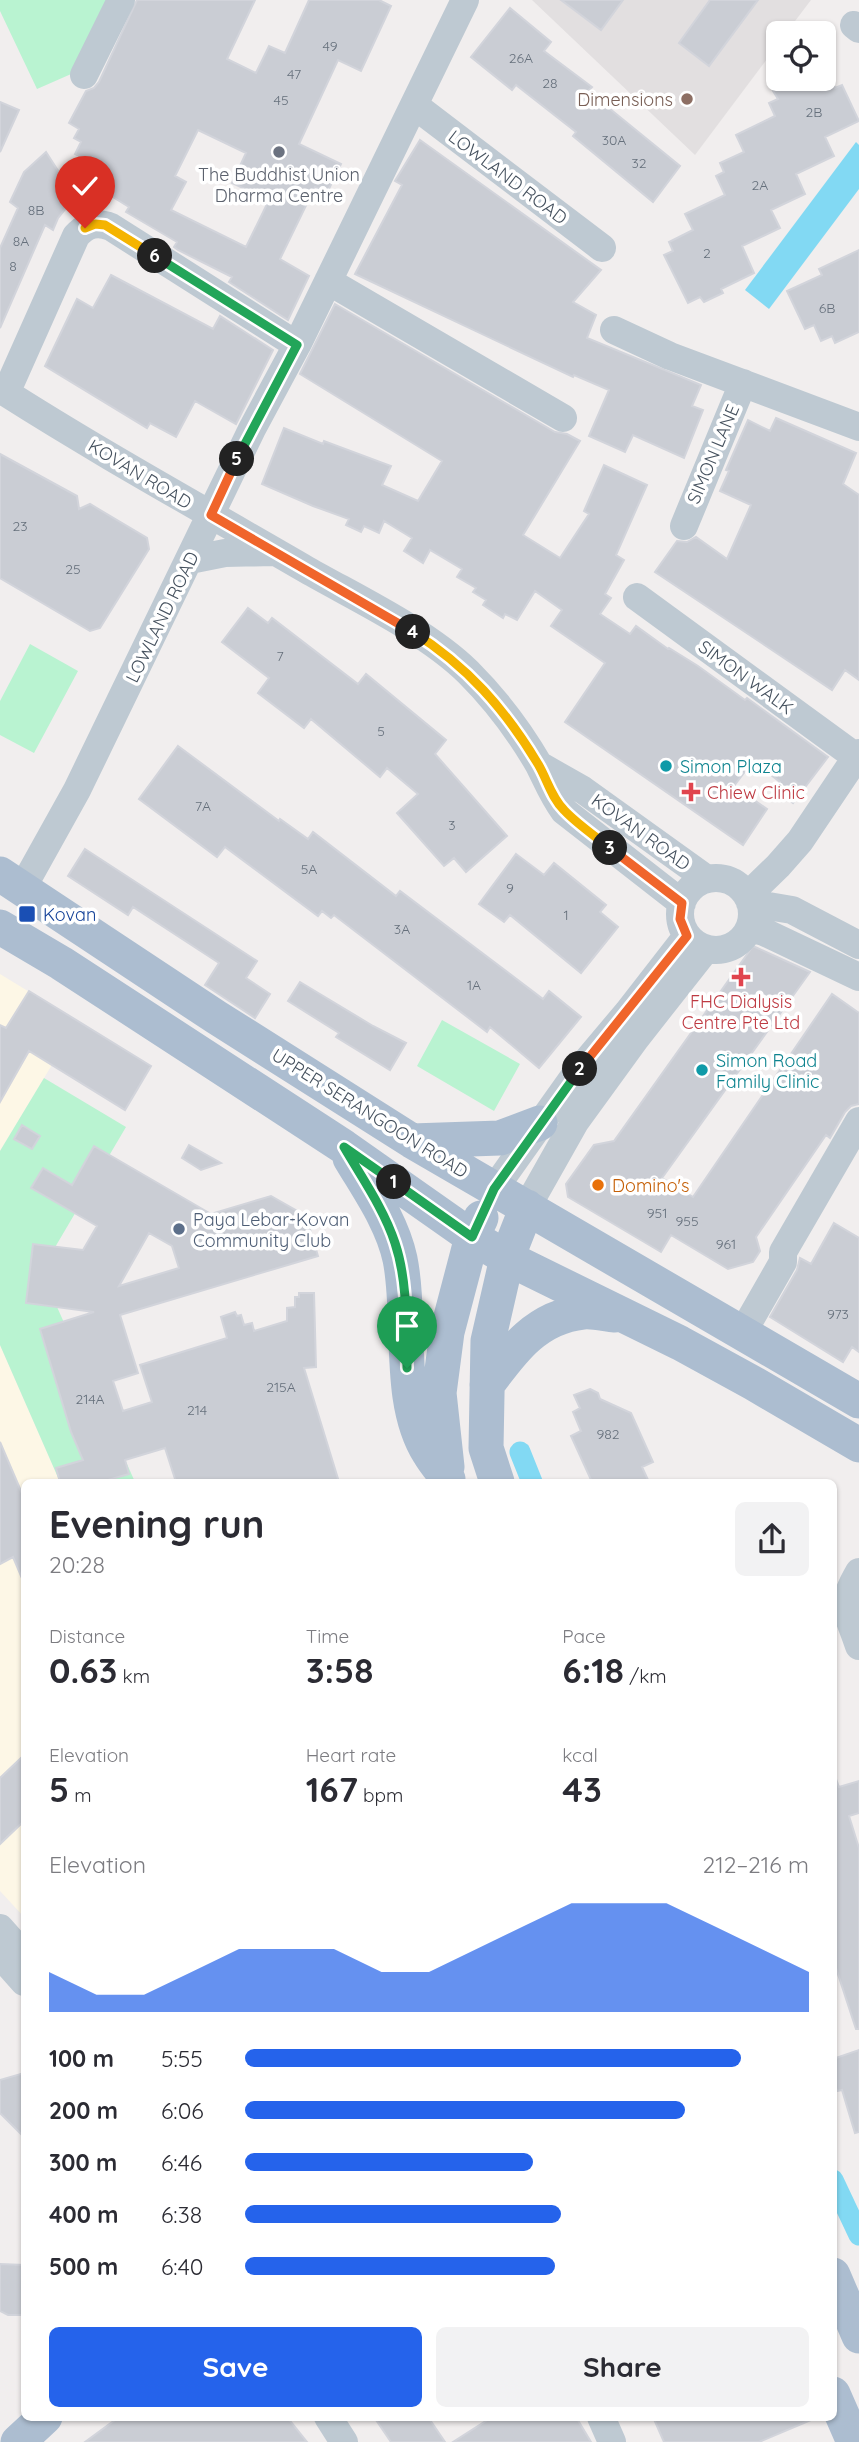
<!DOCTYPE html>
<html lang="en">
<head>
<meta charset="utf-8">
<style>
	:root { --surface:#fff; --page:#f2f2f3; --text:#2b2b33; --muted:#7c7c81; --accent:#2563eb }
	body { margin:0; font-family:Quicksand,sans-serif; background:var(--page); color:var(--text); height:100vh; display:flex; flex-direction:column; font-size:26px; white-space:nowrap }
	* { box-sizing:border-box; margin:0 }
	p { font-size:23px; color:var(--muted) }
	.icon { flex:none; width:38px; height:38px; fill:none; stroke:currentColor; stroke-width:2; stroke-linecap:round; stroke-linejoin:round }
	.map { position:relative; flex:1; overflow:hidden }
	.details { position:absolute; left:21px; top:1479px; width:816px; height:942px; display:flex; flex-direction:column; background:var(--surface); border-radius:10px; box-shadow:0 2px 5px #0004 }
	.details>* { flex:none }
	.fabs { position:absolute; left:766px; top:21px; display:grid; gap:14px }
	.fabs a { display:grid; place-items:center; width:70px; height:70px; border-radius:10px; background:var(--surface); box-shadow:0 2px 5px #0004; font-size:35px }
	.pin { position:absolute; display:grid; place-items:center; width:60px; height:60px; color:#fff; margin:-72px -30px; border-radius:50% 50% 50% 0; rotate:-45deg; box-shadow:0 0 7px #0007 }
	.pin .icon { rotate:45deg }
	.km { position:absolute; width:35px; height:35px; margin:-18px; border-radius:50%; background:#222; color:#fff; font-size:19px; line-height:35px; text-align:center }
	.round { display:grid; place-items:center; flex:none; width:74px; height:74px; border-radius:10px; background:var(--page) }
	.overview { display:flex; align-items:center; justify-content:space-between; height:119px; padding:0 28px }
	h1 { font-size:38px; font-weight:800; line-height:52px }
	.stats { display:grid; grid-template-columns:repeat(3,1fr); gap:10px; height:119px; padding:7px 28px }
	.stats div { display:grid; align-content:center }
	.stats b { font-size:35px; font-weight:800 }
	.stats small { font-size:19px; font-weight:400 }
	.stats p { font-size:19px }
	.chart { height:196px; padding:14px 28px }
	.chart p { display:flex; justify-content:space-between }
	.chart svg { width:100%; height:126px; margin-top:7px; fill:var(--accent); opacity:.7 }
	.primary-button { display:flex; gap:14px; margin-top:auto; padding:14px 28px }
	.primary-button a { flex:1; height:80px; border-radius:10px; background:var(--accent); color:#fff; font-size:28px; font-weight:800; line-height:80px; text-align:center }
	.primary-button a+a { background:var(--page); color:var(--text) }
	ul { padding:0 28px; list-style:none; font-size:23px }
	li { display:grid; grid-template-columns:112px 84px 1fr; align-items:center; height:52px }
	li i { height:18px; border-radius:9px; background:var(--accent) }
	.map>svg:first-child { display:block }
</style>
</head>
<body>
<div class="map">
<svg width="859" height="2442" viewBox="0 0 859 2442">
	<rect width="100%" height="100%" fill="#f1eeee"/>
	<path fill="#fdf7e6" d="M 0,974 L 41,999 L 67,1040 L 0,1151 Z
		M 0,1345 L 60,1482 L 24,1482 L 24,1917 L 0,1891 Z"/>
	<path fill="#e2dfe0" d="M 532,0 L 811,0 L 786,33 L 779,33 L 779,43 L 695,155 Z"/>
	<path fill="#b9f3d1" d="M 0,0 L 115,0 L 78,71 L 37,89 L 0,11 Z
		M 30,644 L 78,671 L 34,753 L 0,735 L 0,701 Z
		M 442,1020 L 520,1064 L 494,1111 L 417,1066 Z
		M 44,1078 L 126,1127 L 41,1271 L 135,1482 L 60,1482 L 0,1345 L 0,1151 Z"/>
	<path fill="#82d9f3" d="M 856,142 L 859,145 L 859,189 L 769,309 L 745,290 Z"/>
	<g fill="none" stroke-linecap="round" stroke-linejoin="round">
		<path stroke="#82d9f3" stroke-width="21" d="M 520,1452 L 532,1482
			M 833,2180 L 859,2235"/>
	</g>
	<path fill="#cacdd4" stroke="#d2d4db" stroke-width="2" fill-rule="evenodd" d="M 137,0 L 255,0 L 227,59 L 256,73 L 269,46 L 285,53 L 309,0 L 379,0 L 391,6 L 361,71 L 338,60 L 299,144 L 341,164 L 327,193 L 315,187 L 280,259 L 309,276 L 288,320 L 229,282 L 232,277 L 178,250 L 174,247 L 177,242 L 126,212 L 129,207 L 103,191 L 110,179 L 104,176 L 107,170 L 75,154 L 81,142 L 74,138 L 79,129 L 69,123 L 86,91 L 94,88 L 99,82 ZM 198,130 L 246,153 L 232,183 L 269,200 L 246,247 L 171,210 L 186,182 L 175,176 Z
		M 561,0 L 623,0 L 601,30 Z
		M 710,0 L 758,0 L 709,66 L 679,43 Z
		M 510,8 L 551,42 L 544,51 L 592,87 L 588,91 L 680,166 L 653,202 L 573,136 L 576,132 L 516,85 L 512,90 L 471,57 Z
		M 799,79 L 830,79 L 835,88 L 842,85 L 859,121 L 825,137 L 834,156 L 796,174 L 805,194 L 771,210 L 780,228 L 742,246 L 754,273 L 721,289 L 723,293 L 704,302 L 700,297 L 688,303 L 664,255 L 673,251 L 669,242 L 693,230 L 685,214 L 725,195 L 716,176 L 724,172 L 720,163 L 744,152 L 736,135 L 775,116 L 769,103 L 778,99 L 773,91 Z
		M 0,102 L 19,110 L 0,152 Z
		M 420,140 L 601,270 L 573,302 L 596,315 L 587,338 L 701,385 L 692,406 L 703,410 L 684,458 L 633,435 L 625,452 L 589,436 L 609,390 L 574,375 L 573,377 L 355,274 L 402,185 L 395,181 Z
		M 46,152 L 75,197 L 58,218 L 53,230 L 45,225 L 0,328 L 0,248 L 18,208 L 10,202 L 24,172 Z
		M 859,250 L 859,332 L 835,343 L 832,336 L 821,341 L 814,325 L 805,329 L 787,291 L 822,275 L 819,269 Z
		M 111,275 L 213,329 L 220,316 L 273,350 L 236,424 L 195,401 L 176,437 L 150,423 L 147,428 L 45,366 L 77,299 L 93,308 Z
		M 335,304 L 555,432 L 567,434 L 580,441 L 523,535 L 560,558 L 589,514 L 584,511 L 604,465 L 647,485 L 616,555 L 624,560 L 605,594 L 611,598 L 600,614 L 630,634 L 636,626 L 668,649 L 669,648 L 698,666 L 745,700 L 747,698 L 828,757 L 793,803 L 775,789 L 780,782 L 753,761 L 734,786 L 767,809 L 743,845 L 565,722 L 605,663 L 551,626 L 562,610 L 535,591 L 517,620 L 505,614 L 503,618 L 483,605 L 486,600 L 473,592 L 476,588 L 457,577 L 462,569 L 430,550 L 423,563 L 404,551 L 412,538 L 384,521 L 379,533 L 364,526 L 361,532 L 346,525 L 349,519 L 313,506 L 262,484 L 284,428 L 323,444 L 324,441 L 391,466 L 382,485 L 418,501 L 442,461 L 300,374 Z
		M 776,418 L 856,453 L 843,484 L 859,495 L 859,680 L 845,670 L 832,690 L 655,572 L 677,541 L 687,542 L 696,537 L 727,559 L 751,505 L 720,491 L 729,471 L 726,470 L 748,420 L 770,431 Z
		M 0,454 L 77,496 L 79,509 L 90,504 L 147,538 L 149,549 L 100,628 L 90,631 L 0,578 Z
		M 248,608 L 268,623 L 272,618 L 358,684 L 366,674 L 446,740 L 435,754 L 507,836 L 466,872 L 454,858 L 444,866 L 397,813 L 418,794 L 387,768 L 380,777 L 311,719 L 304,728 L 258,693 L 269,678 L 222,642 Z
		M 178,746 L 279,821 L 280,819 L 308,839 L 313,832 L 396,896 L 400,891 L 543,999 L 549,991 L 581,1017 L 539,1068 L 490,1027 L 487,1032 L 334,915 L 331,918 L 322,911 L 318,916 L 225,847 L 217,857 L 139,799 Z
		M 85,849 L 257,961 L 246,978 L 270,994 L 255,1018 L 205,985 L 219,963 L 133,907 L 128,915 L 68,876 Z
		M 516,854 L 544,875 L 554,863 L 606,905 L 600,912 L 618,927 L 581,973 L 510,915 L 504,922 L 479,904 Z
		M 753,946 L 810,972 L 662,1178 L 693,1197 L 832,994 L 859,1013 L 859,1104 L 851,1106 L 845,1112 L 830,1138 L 826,1135 L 756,1237 L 760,1251 L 753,1262 L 728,1269 L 671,1235 L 661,1252 L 568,1197 L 566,1184 L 594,1145 L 614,1141 Z
		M 300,982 L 373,1026 L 406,1043 L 390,1070 L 336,1037 L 339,1033 L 288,1001 Z
		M 29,991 L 151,1066 L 125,1110 L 29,1051 L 0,1102 L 0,1025 L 6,1028 Z
		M 22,1125 L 40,1136 L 32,1149 L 14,1139 Z
		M 189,1145 L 221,1163 L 201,1170 L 182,1158 Z
		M 94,1146 L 211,1214 L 271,1196 L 306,1216 L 318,1256 L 120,1315 L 138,1373 L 113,1381 L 123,1411 L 152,1402 L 140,1365 L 227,1338 L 221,1317 L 235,1312 L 237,1316 L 241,1315 L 244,1325 L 252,1323 L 254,1331 L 287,1321 L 287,1308 L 295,1307 L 295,1297 L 299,1297 L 299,1293 L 314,1293 L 316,1367 L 304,1368 L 339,1482 L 176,1482 L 165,1448 L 125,1460 L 129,1474 L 101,1482 L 60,1482 L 56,1468 L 83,1460 L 71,1432 L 40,1329 L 94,1312 L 26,1303 L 33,1244 L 83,1250 L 97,1226 L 31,1188 L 43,1168 L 72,1185 ZM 149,1233 L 172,1246 L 179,1268 L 119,1286 Z
		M 834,1223 L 859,1238 L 859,1352 L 852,1347 L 843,1362 L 770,1317 L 797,1270 L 800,1258 L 811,1264 Z
		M 590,1389 L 598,1393 L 600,1399 L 631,1413 L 653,1462 L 642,1467 L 649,1482 L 592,1482 L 571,1436 L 581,1431 L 573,1412 L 580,1408 L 574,1395 Z
		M 0,1442 L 24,1498 L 24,1583 L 13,1557 L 0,1564 Z
		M 24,1755 L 24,1821 L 0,1844 L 0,1778 Z
		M 833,1779 L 836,1779 L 839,1787 L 859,1781 L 859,1813 L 849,1816 L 859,1848 L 859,2029 L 856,2029 L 833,1959 Z
		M 859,2050 L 859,2132 L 855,2133 L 842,2090 L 837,2091 L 833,2080 L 833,2059 Z
		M 24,2073 L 24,2137 L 0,2113 L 0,2080 Z
		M 0,2264 L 24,2265 L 24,2315 L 8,2315 L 0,2311 Z
		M 119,2417 L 287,2417 L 307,2442 L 85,2442 Z
		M 374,2417 L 428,2417 L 445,2442 L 391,2442 Z
		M 492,2417 L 576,2417 L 591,2442 L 453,2442 Z
		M 653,2417 L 818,2417 L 759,2442 L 664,2442 Z"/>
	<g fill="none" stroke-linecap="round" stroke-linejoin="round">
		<path stroke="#bec9d2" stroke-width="28" d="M 854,25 L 859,29
			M 84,75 L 121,0
			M 414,105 L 602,248
			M 328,281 L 563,418
			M 614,330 L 670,356 L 859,427
			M 0,389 C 100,453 204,510 307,570 C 358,599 426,631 468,672 C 495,699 520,732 539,765 C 547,781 553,796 564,811 L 682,903
			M 6,393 L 76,236 C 86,225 96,221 111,227 L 297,345
			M 684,526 L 743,383
			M 190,560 L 225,553 L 273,552
			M 637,597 L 856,757
			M 539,765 L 583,790 L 707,879
			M680 914a36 36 0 1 1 72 0a36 36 0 1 1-72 0Z
			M 23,887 L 77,790 L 252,429 L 297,345 L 465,0
			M 747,896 L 778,866 L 800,841 L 859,753
			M 750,903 L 792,910 L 859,945
			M 750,928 L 764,932 L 859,977
			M 494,1189 L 575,1075 L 628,1012 L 687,936
			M 527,1207 L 575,1122 L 636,1038 L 706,949
			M 743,1332 L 783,1262 L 783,1252 L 859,1121
			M 859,1572 C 838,1608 847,1609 859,1646
			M 0,1928 L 24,1955
			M 0,1955 L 24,1982
			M 328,2417 L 344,2442
			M 601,2417 L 612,2442"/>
		<path stroke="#acbdd0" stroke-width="35" d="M 0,874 L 216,1017 L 412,1141 L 859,1401
			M 0,927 L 61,963 L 344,1147 L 472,1237 L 507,1258 L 680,1343 L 753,1383 L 859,1445
			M 412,1141 L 500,1138 L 540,1123
			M 350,1158 C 369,1190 392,1222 400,1259 C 412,1318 396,1401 429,1453 C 434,1462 442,1471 448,1479
			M 487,1385 C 512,1351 536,1317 583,1312 C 593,1311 605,1314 615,1315
			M 447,1467 L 439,1393 L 447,1332 L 472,1237 L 481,1218
			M 497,1482 L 486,1448 L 488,1341 L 507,1258 L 527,1207
			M 833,2275 L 859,2336
			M 833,2394 L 854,2442
			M 18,2442 L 45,2417"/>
	</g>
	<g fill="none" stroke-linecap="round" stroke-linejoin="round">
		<g stroke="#fff" stroke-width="14">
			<path id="split-1" d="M 394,1182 L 344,1147 C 362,1178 384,1209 395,1243 C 408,1282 406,1327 407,1368"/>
		</g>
		<g stroke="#fff" stroke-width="14">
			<path id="split-2" d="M 394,1182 L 472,1237 L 494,1189 L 580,1069"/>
		</g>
		<g stroke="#fff" stroke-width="14">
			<path id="split-3" d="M 580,1069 L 687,936 L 680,919 L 682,903 L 610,848"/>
		</g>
		<g stroke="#fff" stroke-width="14">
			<path id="split-4" d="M 413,632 C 467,666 505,709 538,764 C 547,779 551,797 564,810 C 577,824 595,836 610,848"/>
		</g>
		<g stroke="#fff" stroke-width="14">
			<path id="split-5" d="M 237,459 L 211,515 L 413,632"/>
		</g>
		<g stroke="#fff" stroke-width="14">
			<path id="split-6" d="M 155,256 L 297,345 L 237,459"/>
		</g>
		<g stroke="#fff" stroke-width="14">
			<path id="split-7" d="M 85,228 L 95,224 L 105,225 L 155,256"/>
		</g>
		<use href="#split-1" stroke="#22a559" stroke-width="9"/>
		<use href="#split-2" stroke="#22a559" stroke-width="9"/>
		<use href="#split-3" stroke="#f0652b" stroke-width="9"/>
		<use href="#split-4" stroke="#f5b400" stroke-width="9"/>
		<use href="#split-5" stroke="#f0652b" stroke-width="9"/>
		<use href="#split-6" stroke="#22a559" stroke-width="9"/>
		<use href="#split-7" stroke="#f5b400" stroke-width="9"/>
	</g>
	<circle fill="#8d6e63" stroke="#fff" stroke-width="2.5" cx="687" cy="99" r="7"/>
	<circle fill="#6b7280" stroke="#fff" stroke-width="2.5" cx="279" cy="152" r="7"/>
	<g fill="#0f9aa8" stroke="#fff" stroke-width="2.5">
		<circle cx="666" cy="766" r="7"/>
		<circle cx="702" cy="1070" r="7"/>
	</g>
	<g fill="#e0444e" stroke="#fff" stroke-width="2.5">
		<path d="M687.5 781.5h7v7h7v7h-7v7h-7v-7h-7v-7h7z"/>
		<path d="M737.5 966.5h7v7h7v7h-7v7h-7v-7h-7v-7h7z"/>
	</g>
	<rect fill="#1a4fb4" stroke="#fff" stroke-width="2.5" x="18" y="905" width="18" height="18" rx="3.5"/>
	<circle fill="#e8710a" stroke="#fff" stroke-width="2.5" cx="598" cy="1185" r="7"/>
	<circle fill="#5c6f8a" stroke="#fff" stroke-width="2.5" cx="179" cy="1229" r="7"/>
	<g text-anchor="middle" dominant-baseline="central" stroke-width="7" stroke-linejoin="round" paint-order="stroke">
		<g font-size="14" fill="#66707c">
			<text x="330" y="46">49</text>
			<text x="521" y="58">26A</text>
			<text x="294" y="74">47</text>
			<text x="550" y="83">28</text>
			<text x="281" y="100">45</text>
			<text x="814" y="112">2B</text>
			<text x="614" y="140">30A</text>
			<text x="639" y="163">32</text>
			<text x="760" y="185">2A</text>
			<text x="36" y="210">8B</text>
			<text x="21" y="241">8A</text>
			<text x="707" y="253">2</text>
			<text x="13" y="266">8</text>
			<text x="827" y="308">6B</text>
			<text x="20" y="526">23</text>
			<text x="73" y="569">25</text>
			<text x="280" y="656">7</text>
			<text x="381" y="731">5</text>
			<text x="203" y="806">7A</text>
			<text x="452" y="825">3</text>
			<text x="309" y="869">5A</text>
			<text x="510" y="888">9</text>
			<text x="566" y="915">1</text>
			<text x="402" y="929">3A</text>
			<text x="474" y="985">1A</text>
			<text x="657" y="1213">951</text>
			<text x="687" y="1221">955</text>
			<text x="726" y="1244">961</text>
			<text x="838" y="1314">973</text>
			<text x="281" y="1387">215A</text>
			<text x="90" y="1399">214A</text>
			<text x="197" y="1410">214</text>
			<text x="608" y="1434">982</text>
		</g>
		<g font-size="18" fill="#785e54" stroke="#fff" text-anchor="end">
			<text x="673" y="99">Dimensions</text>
		</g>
		<g font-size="18" fill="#5b616d" stroke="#fff">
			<text x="279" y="174">The Buddhist Union<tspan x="279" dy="21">Dharma Centre</tspan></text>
		</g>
		<g font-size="18" fill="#45515e" stroke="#fff">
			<text transform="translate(508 177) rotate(37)">LOWLAND ROAD</text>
			<text transform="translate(713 454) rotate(-67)">SIMON LANE</text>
			<text transform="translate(140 474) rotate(31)">KOVAN ROAD</text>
			<text transform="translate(162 617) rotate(-64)">LOWLAND ROAD</text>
			<text transform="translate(746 677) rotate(36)">SIMON WALK</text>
			<text transform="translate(641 832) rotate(36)">KOVAN ROAD</text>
			<text transform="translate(370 1113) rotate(32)">UPPER SERANGOON ROAD</text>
		</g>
		<g font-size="18" fill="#0d838f" stroke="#fff" text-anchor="start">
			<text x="680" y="766">Simon Plaza</text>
			<text x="716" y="1060">Simon Road<tspan x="716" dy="21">Family Clinic</tspan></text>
		</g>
		<g font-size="18" fill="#be3a42" stroke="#fff" text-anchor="start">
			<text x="707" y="792">Chiew Clinic</text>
			<text x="741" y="1001" text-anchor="middle">FHC Dialysis<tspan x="741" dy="21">Centre Pte Ltd</tspan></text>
		</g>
		<g font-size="18" fill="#164399" stroke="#fff" text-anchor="start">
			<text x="43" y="914">Kovan</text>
		</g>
		<g font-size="18" fill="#c56008" stroke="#fff" text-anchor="start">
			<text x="612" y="1185">Domino's</text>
		</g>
		<g font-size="18" fill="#4e5e75" stroke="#fff" text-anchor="start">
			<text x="193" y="1219">Paya Lebar-Kovan<tspan x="193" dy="21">Community Club</tspan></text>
		</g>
	</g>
</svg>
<div class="fabs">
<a><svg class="icon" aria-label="locate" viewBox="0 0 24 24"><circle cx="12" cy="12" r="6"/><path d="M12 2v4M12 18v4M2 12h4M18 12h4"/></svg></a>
</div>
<div class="pin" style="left:407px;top:1368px;background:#1e9e55"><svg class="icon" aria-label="arrive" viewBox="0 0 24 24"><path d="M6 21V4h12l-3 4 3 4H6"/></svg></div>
<div class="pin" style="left:85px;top:228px;background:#d93025"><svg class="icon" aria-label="check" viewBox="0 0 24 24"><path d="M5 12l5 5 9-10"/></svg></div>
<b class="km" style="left:394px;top:1182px">1</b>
<b class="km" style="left:580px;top:1069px">2</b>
<b class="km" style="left:610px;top:848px">3</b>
<b class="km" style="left:413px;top:632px">4</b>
<b class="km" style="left:237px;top:459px">5</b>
<b class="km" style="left:155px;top:256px">6</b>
<section class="details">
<div class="overview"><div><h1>Evening run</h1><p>20:28</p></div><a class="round"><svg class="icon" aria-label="share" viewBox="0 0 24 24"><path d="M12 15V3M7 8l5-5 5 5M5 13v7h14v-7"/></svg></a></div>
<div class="stats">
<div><p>Distance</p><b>0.63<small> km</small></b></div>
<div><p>Time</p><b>3:58</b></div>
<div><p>Pace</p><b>6:18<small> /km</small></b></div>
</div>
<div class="stats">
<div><p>Elevation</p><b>5<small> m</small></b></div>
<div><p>Heart rate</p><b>167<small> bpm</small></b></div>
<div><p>kcal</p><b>43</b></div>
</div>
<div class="chart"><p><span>Elevation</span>212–216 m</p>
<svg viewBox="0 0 160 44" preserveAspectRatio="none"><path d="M0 44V30L10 38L20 38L30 30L40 22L50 22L60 22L70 30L80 30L90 22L100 14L110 6L120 6L130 6L140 14L150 22L160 30V44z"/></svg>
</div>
<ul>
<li><b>100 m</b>5:55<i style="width:88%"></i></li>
<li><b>200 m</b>6:06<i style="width:78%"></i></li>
<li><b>300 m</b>6:46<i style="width:51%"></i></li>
<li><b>400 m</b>6:38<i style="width:56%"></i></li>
<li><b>500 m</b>6:40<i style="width:55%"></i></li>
</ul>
<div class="primary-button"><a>Save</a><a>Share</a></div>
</section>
</div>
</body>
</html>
